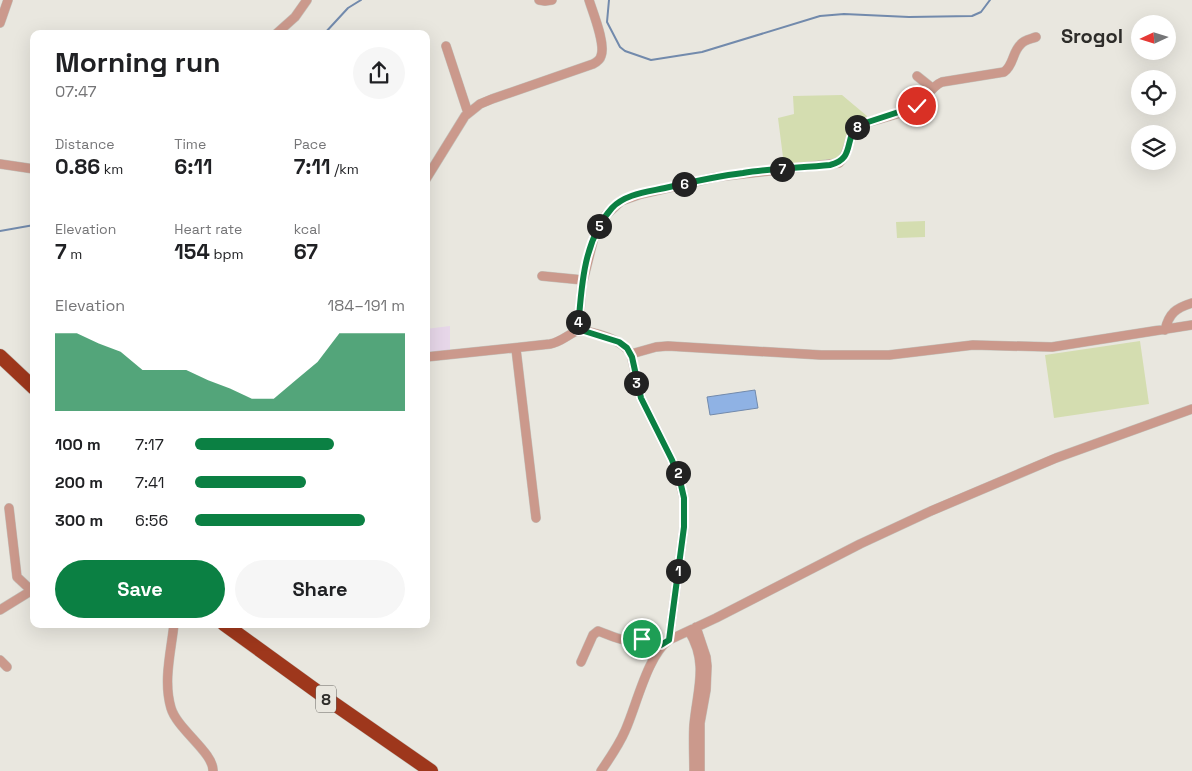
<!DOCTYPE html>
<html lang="en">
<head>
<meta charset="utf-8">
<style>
	:root { --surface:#fff; --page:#f6f6f6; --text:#202124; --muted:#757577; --accent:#0b8043 }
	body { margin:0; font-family:"Space Grotesk",sans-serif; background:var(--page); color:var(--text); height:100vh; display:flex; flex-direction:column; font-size:19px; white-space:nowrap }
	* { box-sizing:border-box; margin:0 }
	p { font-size:16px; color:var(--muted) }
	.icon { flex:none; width:28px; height:28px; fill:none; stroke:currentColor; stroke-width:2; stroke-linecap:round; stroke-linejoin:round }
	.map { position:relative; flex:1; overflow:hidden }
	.side { position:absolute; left:30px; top:30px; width:400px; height:598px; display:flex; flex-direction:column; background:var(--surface); border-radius:10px; box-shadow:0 5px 20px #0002 }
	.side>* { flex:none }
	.needle { width:32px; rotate:266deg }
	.controls { position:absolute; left:1131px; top:15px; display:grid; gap:10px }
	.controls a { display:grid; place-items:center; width:45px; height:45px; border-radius:50%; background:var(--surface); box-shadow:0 5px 20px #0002; font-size:25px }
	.pin { position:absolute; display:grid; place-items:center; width:42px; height:42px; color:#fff; margin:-21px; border:2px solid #fff; border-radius:50%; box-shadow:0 1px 5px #0007 }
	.km { position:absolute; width:25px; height:25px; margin:-12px; border-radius:50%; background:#222; color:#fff; font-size:14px; line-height:25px; text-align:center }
	.round { display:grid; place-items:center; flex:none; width:52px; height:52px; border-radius:26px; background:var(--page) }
	.overview { display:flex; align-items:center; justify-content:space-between; height:85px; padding:0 25px }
	h1 { font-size:28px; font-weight:800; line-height:38px }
	.figures { display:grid; grid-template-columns:repeat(3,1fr); gap:8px; height:85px; padding:5px 25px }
	.figures div { display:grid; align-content:center }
	.figures b { font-size:21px; font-weight:800 }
	.figures small { font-size:14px; font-weight:400 }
	.figures p { font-size:14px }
	.chart { height:140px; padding:10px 25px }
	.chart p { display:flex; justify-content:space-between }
	.chart svg { width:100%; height:90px; margin-top:5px; fill:var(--accent); opacity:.7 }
	.primary-button { display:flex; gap:10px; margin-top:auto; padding:10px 25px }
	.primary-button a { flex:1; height:58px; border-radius:30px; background:var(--accent); color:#fff; font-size:20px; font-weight:800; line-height:58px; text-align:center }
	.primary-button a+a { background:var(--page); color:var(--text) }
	ul { padding:0 25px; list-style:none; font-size:16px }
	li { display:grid; grid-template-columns:80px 60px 1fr; align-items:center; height:38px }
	li i { height:12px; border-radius:6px; background:var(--accent) }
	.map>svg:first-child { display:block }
</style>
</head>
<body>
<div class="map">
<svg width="1192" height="771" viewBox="0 0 1192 771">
	<rect width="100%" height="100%" fill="#e9e7df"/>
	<path fill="#e7d7e9" d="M 450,326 L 450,350 L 426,353 L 426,329 Z"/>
	<path fill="#d4ddb0" d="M 842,95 L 867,116 L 866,119 L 852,130 L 847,152 L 832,161 L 784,165 L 778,118 L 794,114 L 793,96 Z
		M 925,221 L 925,237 L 897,238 L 896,222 Z
		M 1140,341 L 1149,404 L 1054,418 L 1045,355 Z"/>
	<path fill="#8fb2e4" stroke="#728aac" d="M 755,390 L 758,408 L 710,415 L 707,397 Z"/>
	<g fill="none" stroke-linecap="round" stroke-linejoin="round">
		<path stroke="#728aac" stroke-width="2" d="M 609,0 L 607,22 L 620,47 L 625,51 L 651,60 L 702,52 L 820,16 L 844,14 L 909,17 L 972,16 L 981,12 L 990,0
			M 324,34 L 348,8 L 361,0
			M 0,231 L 34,225"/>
		<g stroke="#c4c2bb" stroke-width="10">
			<path id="minor" d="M 539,0 L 545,1 L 552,0
				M 0,23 L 8,0
				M 276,34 L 295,17 L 307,0
				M 446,46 L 468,113
				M 917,76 L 932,88
				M 0,164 L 34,169
				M 426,179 L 465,116 L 480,104 L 492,99 L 593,64 C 597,62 600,60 601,56 C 606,44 593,13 589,0
				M 542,276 L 583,280
				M 1165,330 C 1169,313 1176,308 1192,303
				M 578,331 L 582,285 L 594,237 L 606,215 L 621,201 L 641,194 L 716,177 L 839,163 C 851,153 847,134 859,125 C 876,119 901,115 916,106 C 926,100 930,87 942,82 L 1004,72 C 1014,65 1012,52 1021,44 C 1024,40 1031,39 1036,37
				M 516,349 L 536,518
				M 631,354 L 656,347 L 668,346 L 821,355 L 889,355 L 973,345 L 1052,347 L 1192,325
				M 426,357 L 550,344 C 562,342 569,333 580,330 C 596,333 623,340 631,354 L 641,398 L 672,460 L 677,471 L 684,498 L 684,527 L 669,640 C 648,654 636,707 625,731 C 619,745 610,758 601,771
				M 9,508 L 17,577 L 32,591
				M 0,610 L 34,589
				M 174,624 C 171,652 163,681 171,708 C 177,729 214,753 213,771
				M 696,627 L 706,657 L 707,666 L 706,690 L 700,723 L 700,771
				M 689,631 C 709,664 697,690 694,725 C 693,740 694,756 694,771
				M 669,640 L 716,618 L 860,544 L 931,511 L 1056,458 L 1192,409
				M 0,660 L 7,667
				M 581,662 L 593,635 L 598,631 C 607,634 616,639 625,640 C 642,642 644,637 661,645"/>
		</g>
		<g stroke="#c4c2bb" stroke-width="15">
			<path id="highway" d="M 0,356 L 34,388
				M 224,624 L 333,703 L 431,771"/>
		</g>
		<use href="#minor" stroke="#cb998c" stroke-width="9"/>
		<use href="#highway" stroke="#9e371c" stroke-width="14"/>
	</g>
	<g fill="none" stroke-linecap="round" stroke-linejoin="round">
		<g stroke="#fff" stroke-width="10">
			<path id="route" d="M 642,639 L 651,640 L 661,645 L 669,640 L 684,527 L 684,498 L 681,485 L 672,460 L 641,398 L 632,357 L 627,348 L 619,342 L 584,331 L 578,331 C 581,290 583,240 612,208 C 625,194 647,192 665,188 C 691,182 717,176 743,173 C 772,168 801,168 830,165 C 856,159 843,138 859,125 L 917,106"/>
		</g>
		<use href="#route" stroke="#0b8043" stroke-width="6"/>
	</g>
	<g text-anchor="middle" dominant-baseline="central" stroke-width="4.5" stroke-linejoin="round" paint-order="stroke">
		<rect fill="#e9e7df" stroke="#666560" stroke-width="1" x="316" y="685.5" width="20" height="27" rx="4"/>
		<g font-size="16" font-weight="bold" fill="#2e2d2a">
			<text x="326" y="699">8</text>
		</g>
		<g font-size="20" font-weight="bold" fill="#2e2d2a" stroke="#e9e7df">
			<text x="1092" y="36">Srogol</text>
		</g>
	</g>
</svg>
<div class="controls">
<a><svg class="needle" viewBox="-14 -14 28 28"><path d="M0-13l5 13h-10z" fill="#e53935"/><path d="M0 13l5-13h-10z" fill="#757577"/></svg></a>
<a><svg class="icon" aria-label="locate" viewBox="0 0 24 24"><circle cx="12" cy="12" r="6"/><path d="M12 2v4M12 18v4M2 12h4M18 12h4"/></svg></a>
<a><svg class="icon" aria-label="layers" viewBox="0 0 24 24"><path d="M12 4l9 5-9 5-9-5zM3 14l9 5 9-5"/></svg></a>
</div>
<div class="pin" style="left:642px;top:639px;background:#1e9e55"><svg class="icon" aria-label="arrive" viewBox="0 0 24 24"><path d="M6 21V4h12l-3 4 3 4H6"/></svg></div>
<div class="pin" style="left:917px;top:106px;background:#d93025"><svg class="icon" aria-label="check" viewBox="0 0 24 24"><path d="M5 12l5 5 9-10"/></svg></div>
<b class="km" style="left:678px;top:571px">1</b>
<b class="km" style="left:678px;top:473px">2</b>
<b class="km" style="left:636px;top:383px">3</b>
<b class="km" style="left:578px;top:322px">4</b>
<b class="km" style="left:599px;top:226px">5</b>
<b class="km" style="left:684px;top:184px">6</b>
<b class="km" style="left:782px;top:169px">7</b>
<b class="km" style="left:857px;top:127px">8</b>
<section class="side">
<div class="overview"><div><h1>Morning run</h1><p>07:47</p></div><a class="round"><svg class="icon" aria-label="share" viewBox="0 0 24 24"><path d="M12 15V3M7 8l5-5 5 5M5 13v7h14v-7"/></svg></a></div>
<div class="figures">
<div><p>Distance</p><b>0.86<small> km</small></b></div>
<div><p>Time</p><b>6:11</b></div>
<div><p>Pace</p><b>7:11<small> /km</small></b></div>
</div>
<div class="figures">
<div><p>Elevation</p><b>7<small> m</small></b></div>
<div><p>Heart rate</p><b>154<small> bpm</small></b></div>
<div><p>kcal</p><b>67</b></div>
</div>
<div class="chart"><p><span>Elevation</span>184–191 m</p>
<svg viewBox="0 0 160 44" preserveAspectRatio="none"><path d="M0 44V6L10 6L20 11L30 15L40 24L50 24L60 24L70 29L80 33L90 38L100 38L110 29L120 20L130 6L140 6L150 6L160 6V44z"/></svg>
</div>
<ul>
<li><b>100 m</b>7:17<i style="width:66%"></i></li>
<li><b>200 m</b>7:41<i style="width:53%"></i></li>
<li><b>300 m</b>6:56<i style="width:81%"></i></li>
</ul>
<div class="primary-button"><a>Save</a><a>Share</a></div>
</section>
</div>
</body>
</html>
